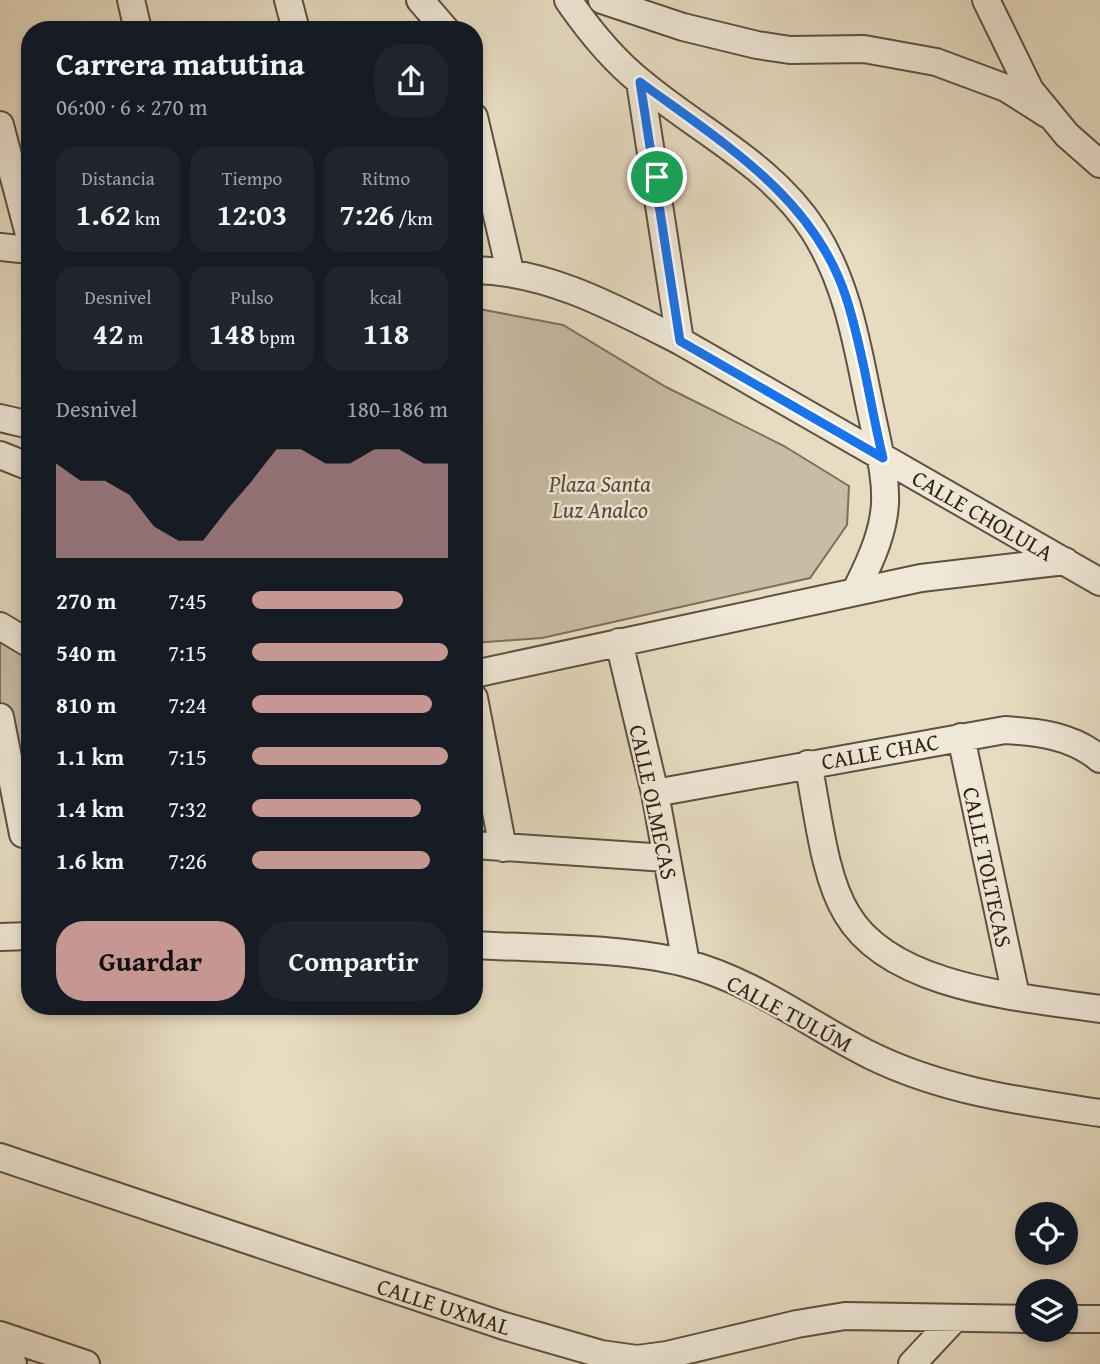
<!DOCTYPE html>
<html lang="es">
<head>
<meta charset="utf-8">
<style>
	:root { --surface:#171b24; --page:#20242c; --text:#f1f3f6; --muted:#9ea1a6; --accent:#c59692 }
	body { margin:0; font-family:"Gentium Book Plus",serif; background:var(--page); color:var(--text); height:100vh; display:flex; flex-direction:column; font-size:26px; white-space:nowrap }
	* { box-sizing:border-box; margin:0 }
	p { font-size:23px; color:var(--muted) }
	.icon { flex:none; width:38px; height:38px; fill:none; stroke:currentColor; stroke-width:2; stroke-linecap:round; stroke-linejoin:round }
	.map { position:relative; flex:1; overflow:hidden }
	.panel { position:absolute; left:21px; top:21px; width:462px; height:994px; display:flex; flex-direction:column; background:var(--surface); border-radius:28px; box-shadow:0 4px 10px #0003 }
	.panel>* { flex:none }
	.buttons { position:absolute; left:1015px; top:1202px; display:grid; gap:14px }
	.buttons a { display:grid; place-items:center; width:63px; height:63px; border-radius:50%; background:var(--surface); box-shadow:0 4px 10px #0003; font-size:35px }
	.pin { position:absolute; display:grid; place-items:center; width:60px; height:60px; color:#fff; margin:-30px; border:4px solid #fff; border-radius:50%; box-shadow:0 2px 7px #0007 }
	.round { display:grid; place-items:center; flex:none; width:74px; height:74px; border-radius:28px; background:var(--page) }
	.head { display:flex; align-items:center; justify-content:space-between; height:119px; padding:0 35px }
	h1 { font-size:32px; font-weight:700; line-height:52px }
	.metrics { display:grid; grid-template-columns:repeat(3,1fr); gap:10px; height:119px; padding:7px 35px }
	.metrics div { display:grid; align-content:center; border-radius:18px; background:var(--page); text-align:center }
	.metrics b { font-size:30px; font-weight:700 }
	.metrics small { font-size:19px; font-weight:400 }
	.metrics p { font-size:19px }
	.chart { height:196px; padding:14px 35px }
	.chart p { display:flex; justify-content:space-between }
	.chart svg { width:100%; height:126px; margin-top:7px; fill:var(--accent); opacity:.7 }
	.cta { display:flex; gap:14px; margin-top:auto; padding:14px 35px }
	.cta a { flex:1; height:80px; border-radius:28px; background:var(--accent); color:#111; font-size:28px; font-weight:700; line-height:80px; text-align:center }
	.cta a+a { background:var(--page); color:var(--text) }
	ul { padding:0 35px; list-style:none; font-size:23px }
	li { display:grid; grid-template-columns:112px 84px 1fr; align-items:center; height:52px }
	li i { height:18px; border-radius:9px; background:var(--accent) }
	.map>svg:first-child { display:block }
</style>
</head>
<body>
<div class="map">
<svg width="1100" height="1364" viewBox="0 0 1100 1364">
	<rect width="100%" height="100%" fill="#e7dcc2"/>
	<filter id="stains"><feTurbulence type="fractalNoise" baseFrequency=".00286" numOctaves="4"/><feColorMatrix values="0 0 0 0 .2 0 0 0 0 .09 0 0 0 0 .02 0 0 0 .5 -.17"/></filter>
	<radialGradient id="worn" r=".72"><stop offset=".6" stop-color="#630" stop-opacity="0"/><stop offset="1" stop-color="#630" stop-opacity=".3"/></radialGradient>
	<path fill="#c8bca4" stroke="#7d6f5c" stroke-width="2" d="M 474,308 L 563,325 L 666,387 L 784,446 L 849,486 L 847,525 L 810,578 L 542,638 L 474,643 Z
		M 0,630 L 30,649 L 30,832 L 0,711 Z"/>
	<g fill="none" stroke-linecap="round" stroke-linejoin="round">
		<g stroke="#5f5040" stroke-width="30">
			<path id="minor" d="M 131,0 L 138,30
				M 288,0 L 296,30
				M 420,0 L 446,30
				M 568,0 C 588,29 614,61 642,83 C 699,131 773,166 814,231 C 848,285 857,345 870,407 C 888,492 897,509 856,590
				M 602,0 L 683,27 L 757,45 L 790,50 L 864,49 L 936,62 L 1006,88 L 1047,114
				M 986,0 L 1030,90 L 1067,135 L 1100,164
				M 640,82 L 680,341
				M 474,117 L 510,271
				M 0,125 L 30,238
				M 0,247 L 30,250
				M 474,270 C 548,271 615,308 680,341 L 1100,582
				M 0,418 L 30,425
				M 0,455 L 30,467
				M 0,626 L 30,644
				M 619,642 L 655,793 L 686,963
				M 474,674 L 921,578 L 1065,561
				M 474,698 L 503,848
				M 0,717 L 23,834
				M 961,737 L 1016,996
				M 808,764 C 818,810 823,875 847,914 C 891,989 1022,997 1100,1009
				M 655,793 L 1005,730 C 1039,732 1073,736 1100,759
				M 474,845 L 666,858
				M 0,937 L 30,936
				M 474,945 C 540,949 622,947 685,963 C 752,980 810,1025 870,1055 C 943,1091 1020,1101 1100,1113
				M 0,1157 L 504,1326 L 601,1354 L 637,1359 L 667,1355 L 797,1324 L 845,1316 L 1027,1319
				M 1066,1319 L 1100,1319
				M 0,1335 L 86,1364
				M 0,1342 L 13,1364
				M 912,1364 L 955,1318"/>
		</g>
		<use href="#minor" stroke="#efe8d7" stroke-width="26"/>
	</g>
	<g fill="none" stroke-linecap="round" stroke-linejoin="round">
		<g stroke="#fff" stroke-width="14">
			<path id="route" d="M 640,82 C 721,142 813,196 846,297 C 863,349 870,405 883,458 L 680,341 Z"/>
		</g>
		<use href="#route" stroke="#1a73e8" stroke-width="9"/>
	</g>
	<g text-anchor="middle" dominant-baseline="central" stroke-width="5" stroke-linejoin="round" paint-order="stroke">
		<g font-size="23" font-style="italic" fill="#584838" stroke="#efe8d7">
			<text x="600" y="483">Plaza Santa<tspan x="600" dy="26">Luz Analco</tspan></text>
		</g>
		<g font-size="23" fill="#322214" stroke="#efe8d7">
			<text transform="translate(983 515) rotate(30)">CALLE CHOLULA</text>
			<text transform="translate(880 751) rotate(-10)">CALLE CHAC</text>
			<text transform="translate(654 802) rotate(78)">CALLE OLMECAS</text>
			<text transform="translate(988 867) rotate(78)">CALLE TOLTECAS</text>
			<text transform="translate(790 1013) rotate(28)">CALLE TULÚM</text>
			<text transform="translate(444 1306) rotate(18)">CALLE UXMAL</text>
		</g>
	</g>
	<rect width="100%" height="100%" filter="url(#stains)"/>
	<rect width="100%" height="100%" fill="url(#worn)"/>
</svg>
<div class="buttons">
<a><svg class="icon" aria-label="locate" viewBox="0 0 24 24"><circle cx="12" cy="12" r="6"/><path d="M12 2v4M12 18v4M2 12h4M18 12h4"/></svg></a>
<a><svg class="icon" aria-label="layers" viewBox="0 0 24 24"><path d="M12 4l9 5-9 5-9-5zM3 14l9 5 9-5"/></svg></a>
</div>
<div class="pin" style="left:657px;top:177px;background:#1e9e55"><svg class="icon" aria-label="arrive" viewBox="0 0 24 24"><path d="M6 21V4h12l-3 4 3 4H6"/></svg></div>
<section class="panel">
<div class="head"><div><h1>Carrera matutina</h1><p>06:00 · 6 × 270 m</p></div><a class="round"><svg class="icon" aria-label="share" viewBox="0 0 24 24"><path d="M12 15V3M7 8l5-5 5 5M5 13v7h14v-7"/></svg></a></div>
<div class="metrics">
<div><p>Distancia</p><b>1.62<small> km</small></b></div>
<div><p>Tiempo</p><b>12:03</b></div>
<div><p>Ritmo</p><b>7:26<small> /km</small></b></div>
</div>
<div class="metrics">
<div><p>Desnivel</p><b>42<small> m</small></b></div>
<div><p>Pulso</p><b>148<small> bpm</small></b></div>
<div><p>kcal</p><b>118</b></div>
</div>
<div class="chart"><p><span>Desnivel</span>180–186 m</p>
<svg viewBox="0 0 160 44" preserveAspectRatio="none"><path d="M0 44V11L10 17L20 17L30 22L40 33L50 38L60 38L70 27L80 17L90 6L100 6L110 11L120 11L130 6L140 6L150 11L160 11V44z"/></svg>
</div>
<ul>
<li><b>270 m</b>7:45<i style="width:77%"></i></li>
<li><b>540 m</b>7:15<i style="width:100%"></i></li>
<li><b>810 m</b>7:24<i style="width:92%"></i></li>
<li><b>1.1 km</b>7:15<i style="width:100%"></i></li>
<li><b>1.4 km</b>7:32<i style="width:86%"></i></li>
<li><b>1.6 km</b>7:26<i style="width:91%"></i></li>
</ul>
<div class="cta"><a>Guardar</a><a>Compartir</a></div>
</section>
</div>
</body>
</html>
